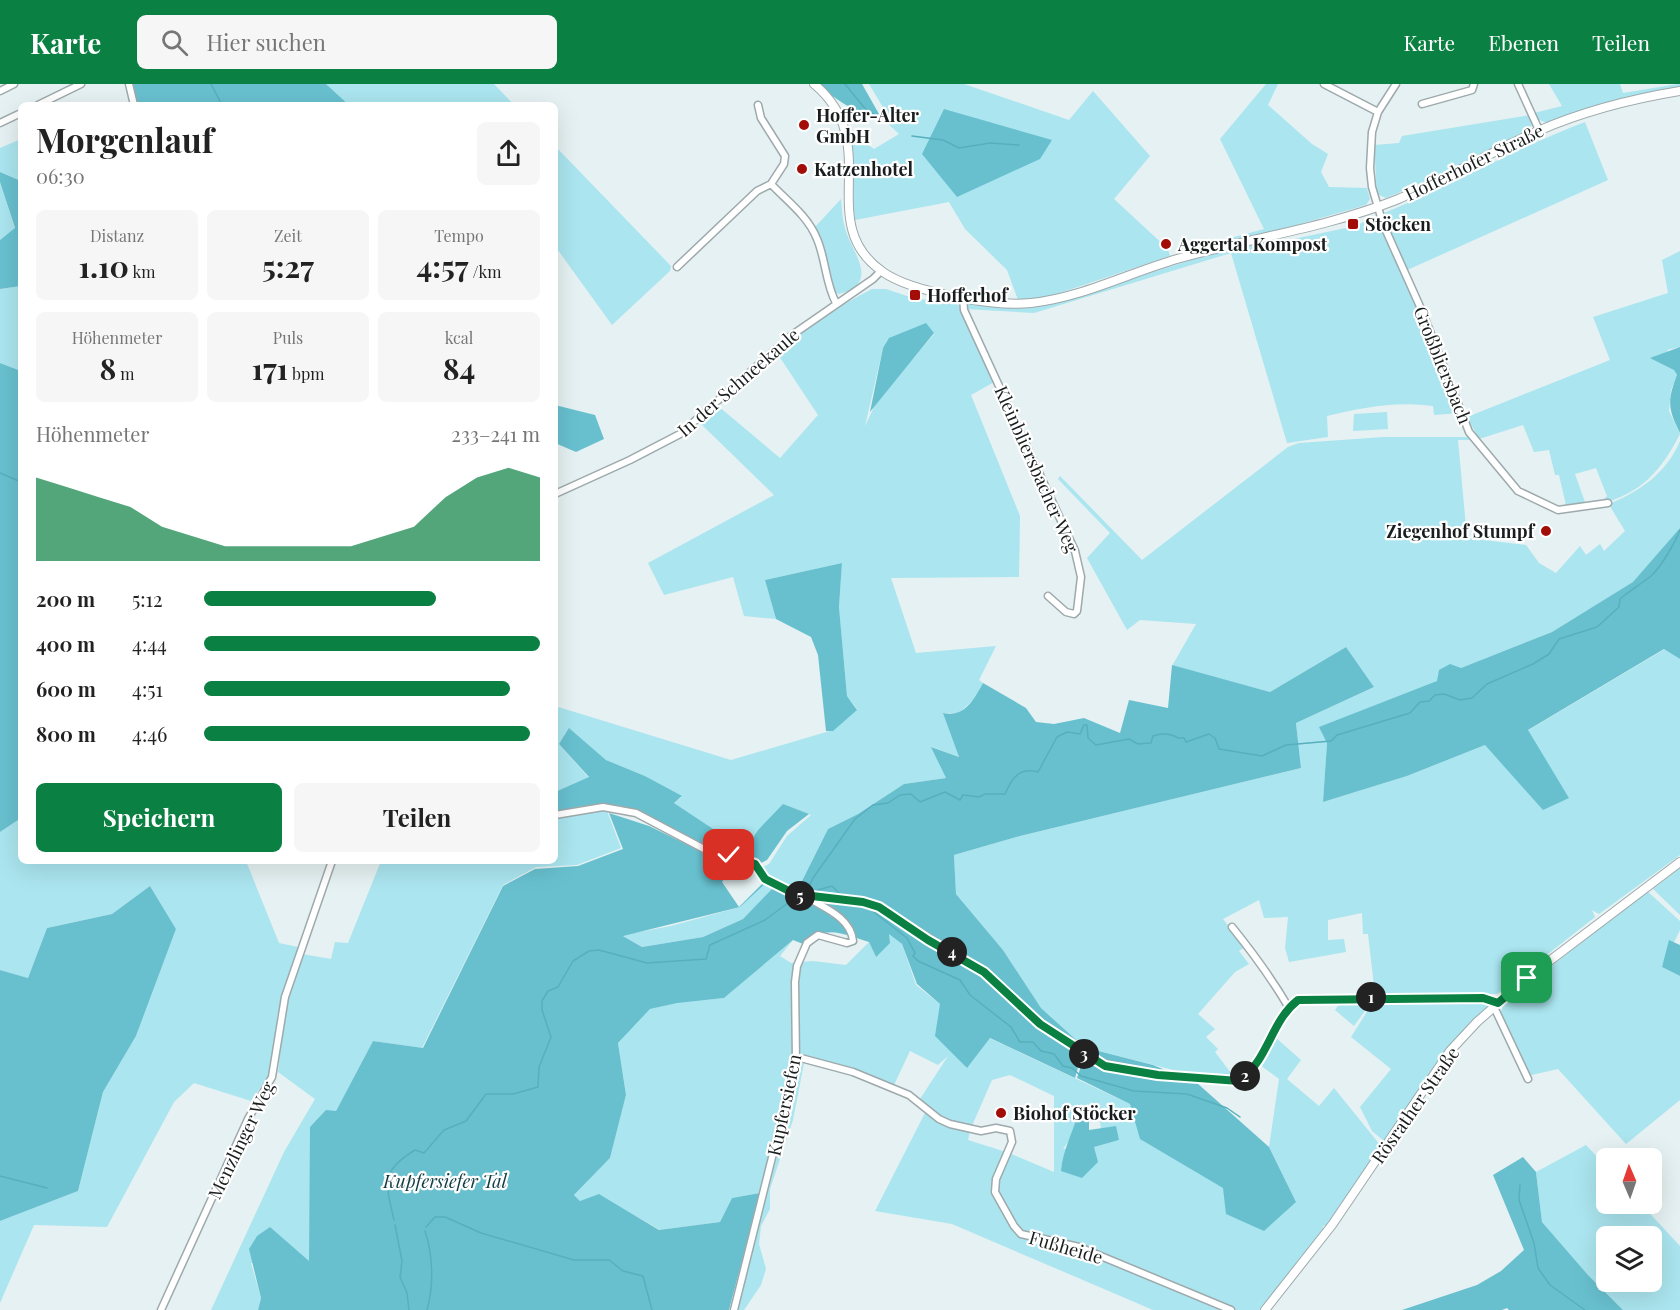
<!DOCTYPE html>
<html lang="de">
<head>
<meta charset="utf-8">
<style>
	:root { --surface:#fff; --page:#f6f6f6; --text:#222; --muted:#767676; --accent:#0b8043 }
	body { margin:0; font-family:"Playfair Display",serif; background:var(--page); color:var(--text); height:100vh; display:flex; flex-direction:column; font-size:22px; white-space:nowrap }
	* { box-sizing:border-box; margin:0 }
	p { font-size:20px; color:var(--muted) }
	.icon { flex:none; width:33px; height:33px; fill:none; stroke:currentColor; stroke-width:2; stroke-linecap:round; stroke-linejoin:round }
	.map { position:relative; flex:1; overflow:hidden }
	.sheet { position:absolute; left:18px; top:18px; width:540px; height:762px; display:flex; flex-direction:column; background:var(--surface); border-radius:9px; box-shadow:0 6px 24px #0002 }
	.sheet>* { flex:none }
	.needle { width:39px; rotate:358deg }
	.fabs { position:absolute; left:1596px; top:1064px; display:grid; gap:12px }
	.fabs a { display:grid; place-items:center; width:66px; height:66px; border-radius:9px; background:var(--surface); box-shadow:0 6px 24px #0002; font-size:30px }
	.pin { position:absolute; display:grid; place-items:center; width:51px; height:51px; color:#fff; margin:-26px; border-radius:12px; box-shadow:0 3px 9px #0006 }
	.km { position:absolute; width:30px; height:30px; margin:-15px; border-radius:50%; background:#222; color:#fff; font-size:16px; line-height:30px; text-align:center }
	.round { display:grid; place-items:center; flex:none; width:63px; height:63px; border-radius:9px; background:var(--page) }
	.head { display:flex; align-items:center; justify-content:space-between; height:102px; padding:0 18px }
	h1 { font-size:33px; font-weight:700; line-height:45px }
	.figures { display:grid; grid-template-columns:repeat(3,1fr); gap:9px; height:102px; padding:6px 18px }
	.figures div { display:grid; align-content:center; border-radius:9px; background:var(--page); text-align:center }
	.figures b { font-size:30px; font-weight:700 }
	.figures small { font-size:16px; font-weight:400 }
	.figures p { font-size:16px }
	.chart { height:168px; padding:12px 18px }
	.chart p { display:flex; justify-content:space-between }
	.chart svg { width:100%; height:108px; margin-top:6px; fill:var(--accent); opacity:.7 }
	.button { display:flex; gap:12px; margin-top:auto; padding:12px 18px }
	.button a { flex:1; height:69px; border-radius:9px; background:var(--accent); color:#fff; font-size:24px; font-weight:700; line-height:69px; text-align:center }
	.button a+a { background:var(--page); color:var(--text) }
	ul { padding:0 18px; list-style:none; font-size:20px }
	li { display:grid; grid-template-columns:96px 72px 1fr; align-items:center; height:45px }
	li i { height:15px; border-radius:8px; background:var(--accent) }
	header { display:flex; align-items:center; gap:36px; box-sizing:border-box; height:84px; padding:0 30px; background:var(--accent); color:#fff }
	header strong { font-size:28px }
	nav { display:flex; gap:33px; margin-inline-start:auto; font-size:21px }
	.search { width:420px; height:54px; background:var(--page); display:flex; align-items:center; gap:15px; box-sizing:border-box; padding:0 21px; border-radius:9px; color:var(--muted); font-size:22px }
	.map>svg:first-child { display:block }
</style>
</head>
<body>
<header>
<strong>Karte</strong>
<div class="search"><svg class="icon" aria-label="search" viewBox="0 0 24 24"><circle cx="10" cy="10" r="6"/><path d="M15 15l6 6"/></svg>Hier suchen</div>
<nav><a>Karte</a><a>Ebenen</a><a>Teilen</a></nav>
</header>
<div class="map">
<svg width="1680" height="1226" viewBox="0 0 1680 1226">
	<rect width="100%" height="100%" fill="#e5f1f2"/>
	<path fill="#abe5ef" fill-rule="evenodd" d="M 326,0 L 494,0 L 514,21 L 349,21 Z
		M 869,0 L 964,0 L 1069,36 L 1093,7 L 1150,72 L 1114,115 L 1168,165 L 1170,172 L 1048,213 L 1018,216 L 1007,186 L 965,145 L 949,118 L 855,136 C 851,105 856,76 850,48 L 874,65 L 899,50 L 885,37 L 887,30 Z
		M 1266,0 L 1278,0 L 1268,21 L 1312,60 L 1328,70 L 1321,88 L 1329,103 L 1367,104 L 1370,115 L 1366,121 L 1266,150 L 1191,168 L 1189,165 L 1264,145 L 1220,55 Z
		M 1549,0 L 1620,0 L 1623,9 L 1678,0 L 1680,0 L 1680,5 L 1593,23 L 1547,39 L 1537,35 L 1534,29 L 1562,22 Z
		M 1530,31 L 1533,37 L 1529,48 L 1453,86 L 1386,114 L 1377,110 L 1374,61 L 1399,59 L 1402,52 Z
		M 1585,38 L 1608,96 L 1405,187 L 1385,138 L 1384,129 C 1452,101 1516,64 1585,38 Z
		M 21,55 L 21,97 L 0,88 L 0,64 Z
		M 555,62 L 671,182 L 670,187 L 612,241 L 555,162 Z
		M 0,98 L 15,145 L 0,156 Z
		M 841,115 C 842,124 842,134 845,144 C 851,168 882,199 839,210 L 834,208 L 815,143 Z
		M 1377,132 L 1442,283 L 1459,329 L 1434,331 L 1433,322 C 1393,317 1366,323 1327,332 L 1328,353 L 1287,359 L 1231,169 L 1034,229 L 965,225 L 965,217 L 1027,224 L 1059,217 L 1204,172 L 1263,157 L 1265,161 L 1355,142 Z
		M 1680,167 L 1680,263 L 1667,266 L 1677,292 L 1671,306 L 1669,327 L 1680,350 C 1661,387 1641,410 1599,420 L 1607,412 L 1596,384 L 1575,390 L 1586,421 L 1568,423 L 1566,421 L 1559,391 L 1555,391 L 1549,366 L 1534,368 L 1523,341 L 1479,355 L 1467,333 L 1610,276 L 1593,233 L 1668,209 L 1662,176 Z
		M 21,202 L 21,287 L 0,279 L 0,205 Z
		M 872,205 L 886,205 L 913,214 L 958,220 L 996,297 L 971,311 L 1020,432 L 1019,493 L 891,494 L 916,569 L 996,562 L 979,596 L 983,599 L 974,615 L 959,629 L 944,629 L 959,673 L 932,663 L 946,694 L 904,700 L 858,730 L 828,745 L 802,797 L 799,810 L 770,796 L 761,784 L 769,780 L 787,752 L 811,731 L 783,721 L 758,746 L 745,766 L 674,719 L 682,713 L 645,692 L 606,676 L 570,645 L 559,660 L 589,694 L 555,708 L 555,622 L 731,676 L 833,646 L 857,625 L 847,612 L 839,523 L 842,479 L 765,496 L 776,535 L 744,532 L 733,493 L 664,511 L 648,479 L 774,411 L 699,338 L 718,322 L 780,374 L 818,331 L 777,269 C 805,241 838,223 872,205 ZM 926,240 L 934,250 L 876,319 L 865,342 L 883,264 Z
		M 1387,328 L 1388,345 L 1353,347 L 1354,330 Z
		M 1383,353 L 1468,353 L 1470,356 L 1458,356 L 1467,454 L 1526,461 L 1539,479 L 1556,489 L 1580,462 L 1586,471 L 1600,460 L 1604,467 L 1625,447 L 1611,424 L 1611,419 C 1641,407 1667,388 1680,357 L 1680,444 L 1634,498 L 1552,548 L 1461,584 L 1327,659 L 1323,718 L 1407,692 L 1485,661 L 1569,714 L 1527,647 L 1665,565 L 1680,575 L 1680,771 L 1599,830 L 1592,826 L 1595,833 L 1497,910 L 1375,910 L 1368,850 L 1363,850 L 1362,829 L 1328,836 L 1328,856 L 1344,855 L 1346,868 L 1289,878 L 1285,864 L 1288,833 L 1264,834 L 1259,816 L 1223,835 L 1245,863 L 1239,867 L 1249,880 L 1235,888 L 1198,930 L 1215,945 L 1206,953 L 1218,965 L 1215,968 L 1234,993 L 1200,993 L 1084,963 L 1041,924 L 1003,866 L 956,810 L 954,771 L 1020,752 L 1301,684 L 1296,639 L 1374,603 L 1346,563 L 1270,608 L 1172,582 L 1196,540 L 1140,536 L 1127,546 L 1087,474 L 1110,449 L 1058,395 L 1060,392 L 1142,476 L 1288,363 L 1299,359 Z
		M 607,727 L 621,764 L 577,781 L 536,783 L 503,801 L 422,964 L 373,957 L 336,1027 L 309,1177 L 251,1179 L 261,1214 L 258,1226 L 211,1226 L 284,1068 L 315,1015 L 278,988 L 285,925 L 302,870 L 331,875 L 335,858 L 348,859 L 381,777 L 555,777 L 555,733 Z
		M 21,734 L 21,777 L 246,777 L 279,859 L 298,863 L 277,932 L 276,966 L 268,993 L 251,1017 L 194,999 L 174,1018 L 107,1143 L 34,1141 L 0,1219 L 0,1137 L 78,1107 L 103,1008 L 136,952 L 176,845 L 150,802 L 112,830 L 47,844 L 28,894 L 0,886 L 0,748 Z
		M 1680,784 L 1680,831 L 1653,805 Z
		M 766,798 L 773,806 L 743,835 L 703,853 L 642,863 L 622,851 L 671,842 L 740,823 Z
		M 1647,807 L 1680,837 L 1680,846 L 1662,883 L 1680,892 L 1680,1016 L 1626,1060 L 1558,985 L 1527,992 L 1501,928 L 1503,922 L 1516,910 Z
		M 889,849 L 902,860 L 916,901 L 940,920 L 966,984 L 989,954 L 1130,1020 L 1141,1055 L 1224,1104 L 1296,1118 L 1269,1063 L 1279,995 L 1260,981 L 1275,953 L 1301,976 L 1287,995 L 1319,1022 L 1334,1004 L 1381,1062 L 1327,1142 L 1322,1142 L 1325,1145 L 1301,1178 L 1296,1178 L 1298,1182 L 1260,1226 L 1235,1226 L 1079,1162 L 1019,1147 L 998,1109 L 997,1100 L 1009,1069 L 1054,1088 L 1054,1012 L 1010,991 L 992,996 L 971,1044 L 943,1036 L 920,1015 L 948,972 L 938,981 L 910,967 L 893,1003 L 793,969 L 760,1109 L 732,1114 L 720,1138 L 660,1146 L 600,1111 L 580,1117 L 574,1111 L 610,1074 L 626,1011 L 618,959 L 650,925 L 678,918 L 724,914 L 793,856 L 780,872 L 791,879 L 813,877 L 846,881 L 869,858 L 876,873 ZM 1078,1030 L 1099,1030 L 1101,1045 L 1106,1045 L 1119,1056 L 1093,1063 L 1063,1065 L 1071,1054 Z
		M 1370,915 L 1370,920 L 1354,942 L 1335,926 L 1342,916 Z
		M 1375,915 L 1482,916 L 1489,923 L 1447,964 L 1385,1058 L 1372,1047 L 1360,1023 L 1391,985 L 1351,953 Z
		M 799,977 L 804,979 L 793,1036 L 770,1105 L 770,1125 L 761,1142 L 759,1160 L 766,1185 L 761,1201 L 744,1226 L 736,1226 L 791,1019 Z
		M 926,1027 L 941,1040 L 970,1047 L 968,1056 L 1006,1068 L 995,1094 L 997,1116 L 1016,1149 L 1032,1157 L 1068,1162 L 1106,1176 L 1225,1226 L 1153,1226 L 952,1140 L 875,1127 Z
		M 1586,1061 L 1606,1082 L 1606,1119 L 1640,1119 L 1680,1162 L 1680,1226 L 1623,1226 L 1588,1191 L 1542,1138 L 1536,1088 ZM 1606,1152 L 1652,1152 L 1652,1197 L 1606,1197 Z"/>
	<path fill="#68c0cf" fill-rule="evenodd" d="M 133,0 L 326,0 L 349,21 L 137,21 Z
		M 818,0 L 862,0 L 879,30 L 876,34 C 853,26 836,17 818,0 Z
		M 944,25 L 1052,56 L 1040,75 L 957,113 L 922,70 Z
		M 0,88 L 21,97 L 21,202 L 0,205 L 0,156 L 15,144 L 0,98 Z
		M 926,239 L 934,249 L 870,328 L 883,264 L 889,254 Z
		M 1680,263 L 1680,349 C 1668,325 1667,317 1677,291 L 1674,286 L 1650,274 Z
		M 0,279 L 21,287 L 21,734 L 0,748 Z
		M 555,321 L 595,331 L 604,355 L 576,368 L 555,359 Z
		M 1680,444 L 1680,575 L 1664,565 L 1528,646 L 1569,714 L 1543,726 L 1485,661 L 1407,692 L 1323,718 L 1327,659 L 1319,643 L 1437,597 L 1439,586 L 1450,580 L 1461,584 L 1552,548 L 1633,498 Z
		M 842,479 L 839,523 L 847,612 L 857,626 L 833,647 L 826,647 L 818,571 L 811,553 L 776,535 L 765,496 Z
		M 1346,563 L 1374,603 L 1296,639 L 1301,684 L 1020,752 L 954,771 L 956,810 L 1003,866 L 1041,924 L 1084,963 L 1075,994 L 990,954 L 967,984 L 935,952 L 940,920 L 917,900 L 902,860 L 889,850 L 890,859 L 876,873 L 869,858 C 842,850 828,840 803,860 L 793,856 L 724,914 L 677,919 L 650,925 L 618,959 L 626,1011 L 610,1074 L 574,1111 L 580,1117 L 599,1110 L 659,1146 L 720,1138 L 732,1114 L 760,1109 L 729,1226 L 258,1226 L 261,1214 L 249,1165 L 257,1152 L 270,1143 L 309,1177 L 310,1043 L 326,1026 L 336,1027 L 373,957 L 423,964 L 503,802 L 535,785 L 578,782 L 623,765 L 609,729 L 649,742 L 731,782 L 722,798 L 739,823 L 765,797 L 799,810 L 802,797 L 828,745 L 858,730 L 904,700 L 946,694 L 931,663 L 959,673 L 943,629 C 965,634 974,615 983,599 L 1026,624 L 1036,638 L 1054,640 L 1084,634 L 1120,649 L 1129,616 L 1168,624 L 1172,581 L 1270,608 ZM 766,799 L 772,805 L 743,835 L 703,853 L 642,863 L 623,852 L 740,823 Z
		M 569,644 L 606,676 L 645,692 L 682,712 L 674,719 L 745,766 L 758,746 L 783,720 L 809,730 L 787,747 L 767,776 L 759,780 L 697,759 L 637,727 L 617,721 L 582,722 L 555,729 L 555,708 L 589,693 L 559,660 Z
		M 150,802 L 176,845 L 136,952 L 103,1008 L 78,1107 L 0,1137 L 0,886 L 28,894 L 47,844 L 112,830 Z
		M 1669,856 L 1680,861 L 1680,892 L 1662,883 Z
		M 1087,964 L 1153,981 L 1197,999 L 1269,1063 L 1296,1118 L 1264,1147 L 1226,1130 L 1223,1104 L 1140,1055 L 1130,1020 L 1077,994 Z
		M 1078,1030 L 1089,1030 L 1089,1046 L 1116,1042 L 1119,1056 L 1094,1063 L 1098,1078 L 1082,1094 L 1061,1087 C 1063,1066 1072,1050 1078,1030 Z
		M 1523,1073 L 1536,1088 L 1542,1138 L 1588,1191 L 1623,1226 L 1509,1226 L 1507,1224 L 1502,1226 L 1402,1226 L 1477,1201 L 1501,1187 L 1524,1166 L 1493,1091 Z"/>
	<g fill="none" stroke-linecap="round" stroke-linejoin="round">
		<path stroke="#56afbd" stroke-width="1.5" d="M 211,0 L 222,21
			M 845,0 L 867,27 L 879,33
			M 912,52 L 943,56 L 959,64 L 990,59 L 1019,61
			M 0,389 L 21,398
			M 809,804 L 814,807 L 832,802 L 840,810 L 869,814
			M 807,807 L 813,794 L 855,735 L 873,721 L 888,719 L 900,711 L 911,710 L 920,718 L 945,708 L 960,716 L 963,711 L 979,713 L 985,710 L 1005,710 C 1012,694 1019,683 1038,688 L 1057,653 L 1067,648 L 1080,650 L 1084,641 L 1087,641 L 1088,654 L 1096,661 L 1129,655 L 1138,660 L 1151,659 L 1153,652 C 1162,649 1170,649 1178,654 L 1184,654 L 1186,658 L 1209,650 L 1215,654 L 1219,665 L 1262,672 L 1286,661 L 1331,657 L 1337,651 L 1410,629 L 1420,618 L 1429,617 L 1435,611 L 1444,610 L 1460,616 L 1472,614 L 1487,600 L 1533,580 L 1549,570 L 1559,555 L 1597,543 L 1619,523 L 1620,515 C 1629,507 1641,500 1651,492 C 1661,483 1675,459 1680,446
			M 870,825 L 907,854 L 915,869 L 913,872 L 918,877 L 960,896 L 970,911 L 1011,943 L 1020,958 L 1033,958 L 1041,967 L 1054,970 L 1063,982 L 1072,984 L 1081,992 L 1134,1007 L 1187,1010 L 1227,1024 L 1240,1033
			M 0,1092 L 47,1104
			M 1520,1101 L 1519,1116 L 1534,1159 L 1538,1184 L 1550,1201 L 1585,1226
			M 394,1136 C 386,1099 379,1088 415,1066 L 424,1069 L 444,1046 L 466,1037 L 486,1010 L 513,1010 L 538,1003 L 539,983 L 551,953 L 542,926 L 542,917 L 548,907 L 558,903 L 573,877 L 589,867 L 599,866 L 647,879 L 706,875 L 710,861 L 765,836 L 792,816
			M 395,1141 L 402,1177 L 400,1193 L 407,1209 L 409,1226
			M 426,1143 L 435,1133 L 445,1133 L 481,1149 L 574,1176 L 609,1176 L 623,1187 L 643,1192 L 652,1226
			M 425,1147 C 433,1171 434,1202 427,1226"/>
		<g stroke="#9ea9ab" stroke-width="9">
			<path id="minor" d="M 129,0 L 134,21
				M 1324,0 L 1378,28
				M 1396,0 L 1378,28 L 1372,48 L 1370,84 L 1372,103 L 1383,140 L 1422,227 L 1469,348 L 1518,407 L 1558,426 L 1608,419
				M 1518,0 L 1539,46
				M 0,7 L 14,0
				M 1422,20 L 1472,6 L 1474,0
				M 38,21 L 81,0
				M 758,21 L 761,34 L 785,72 L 784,80 L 771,100 C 787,117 808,132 817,155 C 826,176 825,198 836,219
				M 0,39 L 21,29
				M 677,183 L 757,107 L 771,100
				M 963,213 L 964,226 L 1075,467 L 1081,493 L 1077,527 L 1074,530 L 1066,528 L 1048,512
				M 555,410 L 630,376 L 680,350 L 792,251 L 873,195 L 881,187
				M 555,731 L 603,723 L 636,729 L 706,766 L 751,778 L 758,783 L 765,795 L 795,810 L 863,817 L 879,823 L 984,888 L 1040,940 L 1097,978 L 1158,991 L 1238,997 C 1269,976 1270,938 1298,916 L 1483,914 L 1498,919
				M 1232,843 C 1253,869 1272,895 1289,924
				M 1494,923 L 1528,995
				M 797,973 L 853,988 L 909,1011 L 939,1035 L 950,1040 L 981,1047 L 996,1044 L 1010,1047 L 1012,1058 L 996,1095 L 995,1108 L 1014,1142 L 1021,1150 L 1079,1163 L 1231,1226
				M 161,1226 L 248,1035 L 272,993 L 285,913 L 332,777
				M 734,1226 L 796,977 L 795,898 L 797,882 L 807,859 L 818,851 L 847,859 L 853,857 C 851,834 825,824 808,814"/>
		</g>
		<g stroke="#9ea9ab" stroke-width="10">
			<path id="tertiary" d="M 814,0 C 886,60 812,139 883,188 C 911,208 996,223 1031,219 C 1080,214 1129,189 1177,175 C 1250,154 1325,144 1396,116 C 1445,96 1490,68 1538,47 C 1584,27 1631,15 1680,7
				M 1265,1226 L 1332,1141 L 1450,967 L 1477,938 L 1527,894 L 1680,778"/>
		</g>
		<use href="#minor" stroke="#fff" stroke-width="6"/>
		<use href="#tertiary" stroke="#fff" stroke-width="8"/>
	</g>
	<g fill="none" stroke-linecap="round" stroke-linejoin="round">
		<g stroke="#fff" stroke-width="12">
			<path id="route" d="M 729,771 L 755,780 L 765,795 L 795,810 L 863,818 L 879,823 L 928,856 L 984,888 L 1040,940 L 1105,982 L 1158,991 L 1239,997 C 1269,976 1270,938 1298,916 L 1483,914 L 1498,919 L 1527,894"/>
		</g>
		<use href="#route" stroke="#0b8043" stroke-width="8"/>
	</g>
	<g fill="#a30d08" stroke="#fff" stroke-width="2">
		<circle cx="804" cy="41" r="6"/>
		<circle cx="802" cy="85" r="6"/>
		<rect x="1347" y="134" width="12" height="12" rx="3"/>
		<circle cx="1166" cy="160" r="6"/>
		<rect x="909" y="205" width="12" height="12" rx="3"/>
		<circle cx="1546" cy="447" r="6"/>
		<circle cx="1001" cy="1029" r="6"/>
	</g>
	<g text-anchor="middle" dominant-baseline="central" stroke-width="4.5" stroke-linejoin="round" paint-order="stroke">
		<g font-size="18" font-weight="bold" fill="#191d1d" stroke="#fff" text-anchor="start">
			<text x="816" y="31">Hoffer-Alter<tspan x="816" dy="21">GmbH</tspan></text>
			<text x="814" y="85">Katzenhotel</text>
			<text x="1365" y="140">Stöcken</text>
			<text x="1178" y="160">Aggertal Kompost</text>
			<text x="927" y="211">Hofferhof</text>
			<text x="1534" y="447" text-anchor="end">Ziegenhof Stumpf</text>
			<text x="1013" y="1029">Biohof Stöcker</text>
		</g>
		<g font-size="18" fill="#191d1d" stroke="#fff">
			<text transform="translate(1474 78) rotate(-26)">Hofferhofer Straße</text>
			<text transform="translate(1443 281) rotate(68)">Großbliersbach</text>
			<text transform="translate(738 298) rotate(-41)">In der Schneekaule</text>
			<text transform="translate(1037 385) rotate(66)">Kleinbliersbacher Weg</text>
			<text transform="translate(784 1021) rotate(-78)">Kupfersiefen</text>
			<text transform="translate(1415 1021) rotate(-55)">Rösrather Straße</text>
			<text transform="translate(241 1056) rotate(-64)">Menzlinger Weg</text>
			<text transform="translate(1066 1163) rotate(16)">Fußheide</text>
		</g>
		<g font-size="18" font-style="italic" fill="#123c43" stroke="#fff">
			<text x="445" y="1097">Kupfersiefer Tal</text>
		</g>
	</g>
</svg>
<div class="fabs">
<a><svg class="needle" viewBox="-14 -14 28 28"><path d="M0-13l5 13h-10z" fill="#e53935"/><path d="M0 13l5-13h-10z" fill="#767676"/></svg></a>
<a><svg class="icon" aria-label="layers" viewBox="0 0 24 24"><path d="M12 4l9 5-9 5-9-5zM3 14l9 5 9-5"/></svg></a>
</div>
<div class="pin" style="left:1527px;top:894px;background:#1e9e55"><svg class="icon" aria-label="arrive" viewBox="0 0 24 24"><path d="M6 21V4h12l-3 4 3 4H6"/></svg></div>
<div class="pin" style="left:729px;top:771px;background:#d93025"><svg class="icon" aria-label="check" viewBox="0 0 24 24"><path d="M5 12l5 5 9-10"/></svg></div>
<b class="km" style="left:1371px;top:913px">1</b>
<b class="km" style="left:1245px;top:992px">2</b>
<b class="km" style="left:1084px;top:970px">3</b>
<b class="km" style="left:952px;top:868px">4</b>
<b class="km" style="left:800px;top:812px">5</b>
<section class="sheet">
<div class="head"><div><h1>Morgenlauf</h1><p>06:30</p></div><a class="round"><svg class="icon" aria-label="share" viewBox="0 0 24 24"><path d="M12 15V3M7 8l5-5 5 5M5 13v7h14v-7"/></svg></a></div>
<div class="figures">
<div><p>Distanz</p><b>1.10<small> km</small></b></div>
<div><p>Zeit</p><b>5:27</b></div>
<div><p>Tempo</p><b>4:57<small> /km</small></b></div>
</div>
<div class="figures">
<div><p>Höhenmeter</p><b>8<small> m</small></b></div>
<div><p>Puls</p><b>171<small> bpm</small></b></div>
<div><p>kcal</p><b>84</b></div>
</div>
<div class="chart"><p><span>Höhenmeter</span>233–241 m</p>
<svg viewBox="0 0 160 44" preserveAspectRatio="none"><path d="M0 44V10L10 14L20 18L30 22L40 30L50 34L60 38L70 38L80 38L90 38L100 38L110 34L120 30L130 18L140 10L150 6L160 10V44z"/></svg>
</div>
<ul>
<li><b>200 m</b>5:12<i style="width:69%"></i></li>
<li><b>400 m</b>4:44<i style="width:100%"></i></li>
<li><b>600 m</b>4:51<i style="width:91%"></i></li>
<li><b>800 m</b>4:46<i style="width:97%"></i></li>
</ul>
<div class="button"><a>Speichern</a><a>Teilen</a></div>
</section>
</div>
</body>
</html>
